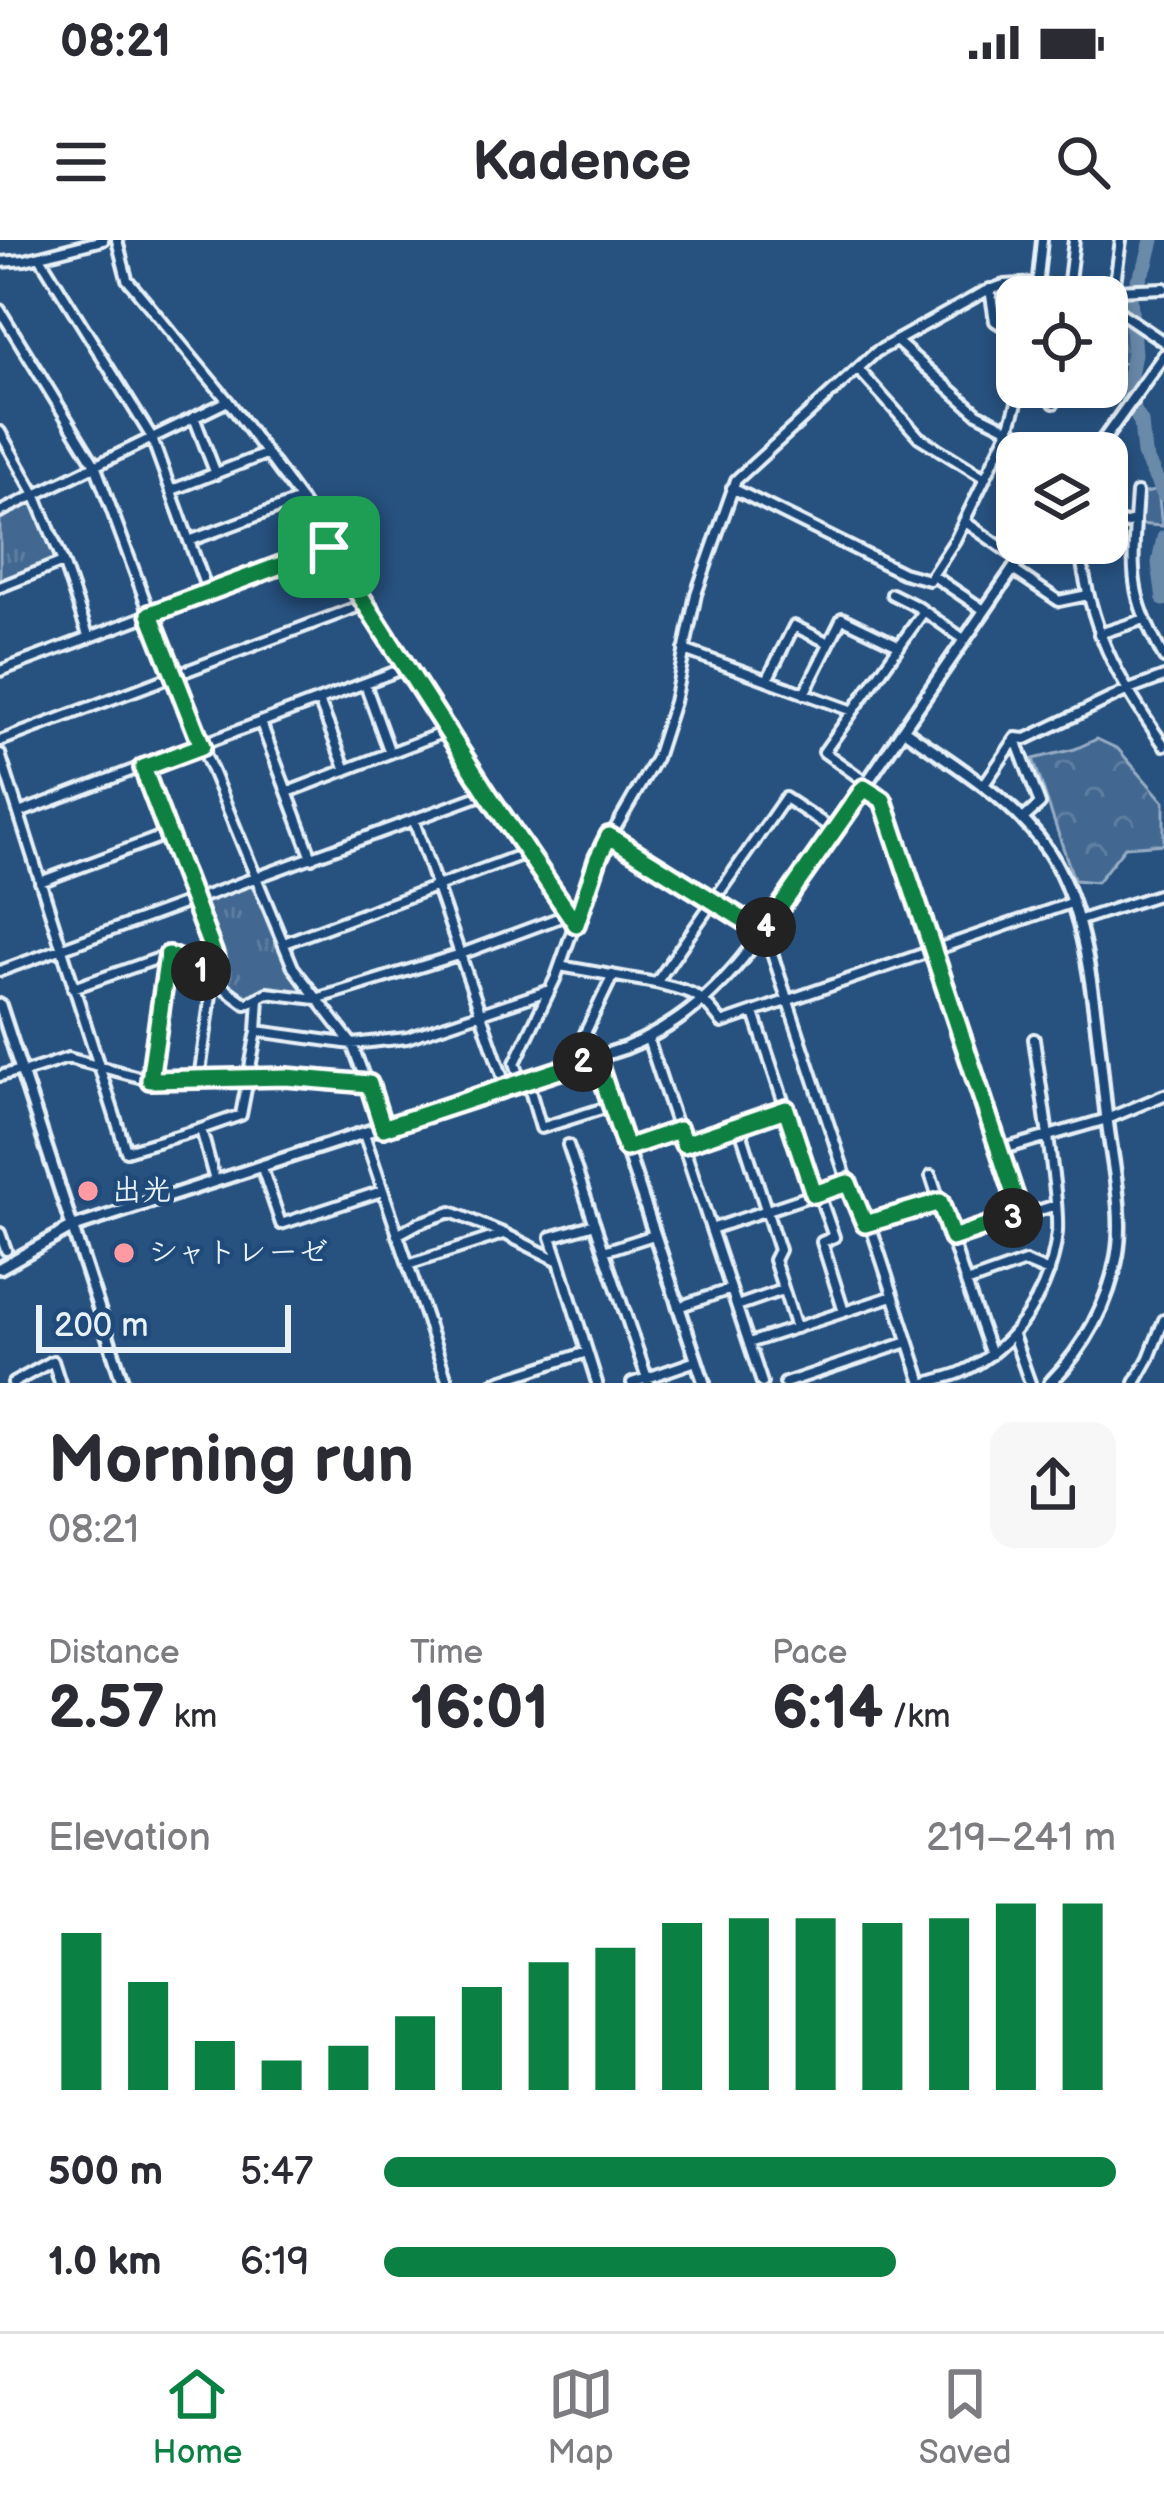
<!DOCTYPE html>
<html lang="en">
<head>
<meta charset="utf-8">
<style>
	:root { --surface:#fff; --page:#f7f7f7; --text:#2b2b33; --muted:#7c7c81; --line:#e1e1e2; --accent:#0b8043 }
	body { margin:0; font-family:"Balsamiq Sans","Klee One",sans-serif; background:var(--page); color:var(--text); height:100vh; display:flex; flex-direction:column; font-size:45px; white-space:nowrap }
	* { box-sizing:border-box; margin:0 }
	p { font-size:39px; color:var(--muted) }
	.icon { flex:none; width:66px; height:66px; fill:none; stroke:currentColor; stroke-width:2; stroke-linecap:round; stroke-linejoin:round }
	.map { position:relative; height:1143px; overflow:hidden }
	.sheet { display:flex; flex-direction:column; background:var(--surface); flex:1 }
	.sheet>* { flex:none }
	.controls { position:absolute; left:996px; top:36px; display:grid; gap:24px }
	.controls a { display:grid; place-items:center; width:132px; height:132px; border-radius:24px; background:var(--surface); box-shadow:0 6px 18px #0003; font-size:60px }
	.scale { position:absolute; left:36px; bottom:30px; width:255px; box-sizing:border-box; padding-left:12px; border:6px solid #e8f1f8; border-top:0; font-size:33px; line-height:42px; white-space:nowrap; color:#e8f1f8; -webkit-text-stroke:9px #1f4a7a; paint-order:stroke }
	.pin { position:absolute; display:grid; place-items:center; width:102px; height:102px; color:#fff; margin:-51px; border-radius:24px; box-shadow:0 6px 18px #0006 }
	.km { position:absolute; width:60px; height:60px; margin:-30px; border-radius:50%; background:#222; color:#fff; font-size:33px; line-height:60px; text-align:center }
	.round { display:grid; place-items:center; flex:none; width:126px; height:126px; border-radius:24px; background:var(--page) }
	.summary { display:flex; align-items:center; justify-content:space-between; height:204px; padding:0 48px }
	h1 { font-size:66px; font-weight:600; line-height:90px }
	.metrics { display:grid; grid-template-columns:repeat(3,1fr); gap:18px; height:204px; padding:12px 48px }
	.metrics div { display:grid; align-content:center }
	.metrics b { font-size:60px; font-weight:600 }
	.metrics small { font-size:33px; font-weight:400 }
	.metrics p { font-size:33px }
	.chart { height:336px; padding:24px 48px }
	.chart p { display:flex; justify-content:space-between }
	.chart svg { width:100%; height:216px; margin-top:12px; stroke:var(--accent); stroke-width:6 }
	ul { padding:0 48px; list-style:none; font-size:39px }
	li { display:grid; grid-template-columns:192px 144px 1fr; align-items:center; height:90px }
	li i { height:30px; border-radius:15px; background:var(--accent) }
	.status { display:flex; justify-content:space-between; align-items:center; height:84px; padding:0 60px; background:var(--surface); direction:ltr }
	.status svg { height:33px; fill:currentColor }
	header { display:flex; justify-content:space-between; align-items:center; height:156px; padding:0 48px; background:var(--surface); font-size:54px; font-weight:600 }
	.dock { display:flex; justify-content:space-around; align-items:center; height:168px; border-top:3px solid var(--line); background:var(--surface); font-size:33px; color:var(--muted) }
	.dock a { display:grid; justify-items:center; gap:6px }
	.dock .current { color:var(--accent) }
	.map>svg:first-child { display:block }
</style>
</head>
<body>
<div class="status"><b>08:21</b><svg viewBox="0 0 49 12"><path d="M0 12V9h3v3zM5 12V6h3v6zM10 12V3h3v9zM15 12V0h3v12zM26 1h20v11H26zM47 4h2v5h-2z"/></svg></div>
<header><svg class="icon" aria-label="menu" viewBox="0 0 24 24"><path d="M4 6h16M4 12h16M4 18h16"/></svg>Kadence<svg class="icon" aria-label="search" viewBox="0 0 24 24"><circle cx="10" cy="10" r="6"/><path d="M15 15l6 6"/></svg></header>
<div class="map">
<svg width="1164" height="1143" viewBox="0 0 1164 1143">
	<defs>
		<pattern id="forest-crowns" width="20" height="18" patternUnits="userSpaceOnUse" patternTransform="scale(3)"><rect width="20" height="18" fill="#436891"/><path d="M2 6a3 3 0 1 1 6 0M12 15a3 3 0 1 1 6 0" fill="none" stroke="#5e7ea1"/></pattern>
		<pattern id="park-tufts" width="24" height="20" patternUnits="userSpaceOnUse" patternTransform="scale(3)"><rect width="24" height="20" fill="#436891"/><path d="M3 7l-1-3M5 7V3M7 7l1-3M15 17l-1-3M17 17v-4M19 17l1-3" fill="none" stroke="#5e7ea1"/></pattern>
	</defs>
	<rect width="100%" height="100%" fill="#27517f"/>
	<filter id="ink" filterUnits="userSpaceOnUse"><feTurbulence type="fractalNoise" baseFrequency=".00833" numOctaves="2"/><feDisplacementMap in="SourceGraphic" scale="24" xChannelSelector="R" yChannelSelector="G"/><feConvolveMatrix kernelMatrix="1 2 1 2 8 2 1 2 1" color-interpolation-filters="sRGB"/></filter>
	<g filter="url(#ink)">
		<path fill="url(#forest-crowns)" stroke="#96acc4" stroke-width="3" d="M 1097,499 L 1118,509 L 1164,562 L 1164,604 L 1125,607 L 1097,642 L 1074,640 L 1033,519 L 1075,509 Z"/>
		<path fill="url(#park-tufts)" stroke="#96acc4" stroke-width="3" d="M 1118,74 L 1130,81 L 1132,114 L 1130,124 L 1107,122 L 1112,78 Z
			M 1158,250 L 1162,286 L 1137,284 L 1141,254 Z
			M 31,259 L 55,314 L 53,322 L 0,343 L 0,275 Z
			M 251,644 L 255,645 L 292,736 L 304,751 L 301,753 L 266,747 L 246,760 L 219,739 L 220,720 L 200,665 L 202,662 Z"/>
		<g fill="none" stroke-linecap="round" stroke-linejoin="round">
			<path stroke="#6b8aaa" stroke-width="15" d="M 1152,0 L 1146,24 L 1130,56 L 1134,114 L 1127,151 L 1127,159 L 1141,182 L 1144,214 L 1164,255
				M 1164,298 L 1159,323 L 1164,359"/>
			<g stroke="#e8f1f8" stroke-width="16">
				<path id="minor" d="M 117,0 L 127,39 L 228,161 L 300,259 L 487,553 L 575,684
					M 40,17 L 151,196 L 208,353
					M 0,22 L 25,20 L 103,0
					M 990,49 L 995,81 L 1017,95
					M 1115,50 L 1164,48
					M 1036,57 L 1042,0
					M 1067,57 L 1074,0
					M 1108,64 L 1164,102
					M 0,70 L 95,225 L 173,436 L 293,727 L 352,804 L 383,888
					M 1107,101 L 1121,0
					M 858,129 L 919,197 L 985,238
					M 1022,147 L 1009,189 L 1056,213
					M 1054,163 L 1056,147
					M 194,177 L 216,234
					M 0,192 L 35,254 L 63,322 L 89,398
					M 732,248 L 903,333 L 929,340 L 955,300 L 1009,189 L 977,173 L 896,101
					M 172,250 L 266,214
					M 0,272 L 228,161
					M 964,281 L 1020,320
					M 1135,281 L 1137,253
					M 1107,288 L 1135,281 C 1131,345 1134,361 1164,418
					M 189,301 L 300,260
					M 1079,303 C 1090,389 1115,436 1164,505
					M 1013,330 L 1059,361 L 1088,355
					M 932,335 L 984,370
					M 0,347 L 63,322
					M 892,354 L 918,367 L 965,400
					M 1099,394 L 1145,379
					M 684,410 L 853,471
					M 0,431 L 329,307
					M 767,440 L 794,386 L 829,403
					M 365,444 L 390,513
					M 804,454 L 842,378 L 898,405
					M 319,461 L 346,530
					M 261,483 L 312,618
					M 1016,500 L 1040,564 L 1023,579
					M 0,501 L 365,364
					M 0,514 L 126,911 L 201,889
					M 143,528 L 216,720 L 199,839
					M 867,543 L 824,512 L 924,371
					M 983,546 L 1016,498 L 1026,499 L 1126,451 L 1164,437
					M 864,547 L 883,560 L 1021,975
					M 288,552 L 447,491
					M 19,573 L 405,428
					M 414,581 L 506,847
					M 609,596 L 766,695 L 848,943 L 865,984 L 939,962
					M 40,642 L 168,594
					M 1077,681 L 1164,653
					M 284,703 L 529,612
					M 560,726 L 656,743 L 785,558 L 834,590
					M 0,731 L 487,553
					M 656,743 C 694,753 698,751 722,783 L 1071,663
					M 73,748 L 168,715 L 199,729 L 246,764 L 267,753 L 316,759 L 461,714 L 569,674
					M 754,773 L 814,954
					M 257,791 L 352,804 L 407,798 L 547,751
					M 648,799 L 762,1143
					M 596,818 L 585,793 L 613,735
					M 22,833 L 68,818 L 150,840 L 286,837 L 369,845
					M 0,836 L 21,830
					M 150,840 L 168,715
					M 527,840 L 541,888 L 611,866
					M 522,842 L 515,823 L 556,737 L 598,618 L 656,518 L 674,462 L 696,354 L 736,240 L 876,112 L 984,52 L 1004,45 L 1038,43 L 1093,57
					M 739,885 L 779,1010 L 774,1020 L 796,1088
					M 364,894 L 448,1143
					M 684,904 L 786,869
					M 568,905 L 647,1138 L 632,1143
					M 625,908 L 679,890
					M 1000,910 L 1107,879 L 1164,855
					M 262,928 L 281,984 L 382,951
					M 931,936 L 966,1043 L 1025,1022 L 1049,1032
					M 215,941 L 201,889 L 241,875 L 257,791 L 259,758
					M 819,954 L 834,997 L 822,1002 L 844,1072
					M 870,984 L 922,1143
					M 711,989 L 848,943
					M 0,993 L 6,1010
					M 397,995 L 419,983 L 451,972 L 505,994 L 559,1021 L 597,1143
					M 952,998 L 1056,965
					M 604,1011 L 654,995
					M 559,1021 L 551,997 L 595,984
					M 408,1025 L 503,994
					M 966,1043 L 991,1115
					M 737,1066 L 783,1050
					M 678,1067 L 731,1049
					M 1013,1095 L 1030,1143
					M 749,1103 L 893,1056
					M 648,1142 L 647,1138 L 696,1121
					M 13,1143 L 53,1121 L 60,1143
					M 494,1143 L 587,1112
					M 785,1143 L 908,1102
					M 927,1143 C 938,1139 951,1137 962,1132 C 1015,1107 1052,1050 1057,992 C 1058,971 1055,949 1052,928 C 1047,885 1040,842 1034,799
					M 1135,1143 L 1149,1118 L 1164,1080"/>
			</g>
			<g stroke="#e8f1f8" stroke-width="18">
				<path id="tertiary" d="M 1094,213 L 1164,115
					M 1031,303 L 903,489 C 955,526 1013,558 1049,612 C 1093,680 1097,800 1107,879 C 1112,923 1125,972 1117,1016 C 1108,1066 1085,1107 1050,1143
					M 0,765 L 123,1143
					M 596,818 L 704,1143
					M 0,1028 L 71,988 L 625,808 C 714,772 755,704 807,628 C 840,582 872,536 903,489"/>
			</g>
			<use href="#minor" stroke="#1f4a7a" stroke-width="8"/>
			<use href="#tertiary" stroke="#1f4a7a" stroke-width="9"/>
		</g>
	</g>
	<g fill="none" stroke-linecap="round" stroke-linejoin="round" filter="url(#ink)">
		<g stroke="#fff" stroke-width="24">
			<path id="route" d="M 329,307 L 487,553 L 576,684 L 598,618 L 609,596 L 763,692 L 864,548 L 883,560 L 1021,975 L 952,998 L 940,962 L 865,984 L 848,943 L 814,954 L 786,869 L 684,904 L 679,890 L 626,908 L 596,818 L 383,888 L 369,844 L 286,837 L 150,840 L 168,715 L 199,729 L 214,741 L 216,720 L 143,528 L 202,506 L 150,374 Z"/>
		</g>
		<use href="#route" stroke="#0b8043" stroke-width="15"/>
	</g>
	<g fill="#ff9aa2" stroke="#1f4a7a" stroke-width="4.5">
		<circle cx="88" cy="951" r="12"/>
		<circle cx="124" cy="1013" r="12"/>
	</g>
	<g text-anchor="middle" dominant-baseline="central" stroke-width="9" stroke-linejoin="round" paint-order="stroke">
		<g font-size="30" font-weight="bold" fill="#e8f1f8" stroke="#1f4a7a" text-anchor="start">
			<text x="112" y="951">出光</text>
			<text x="148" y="1013">シャトレーゼ</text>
		</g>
	</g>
</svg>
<div class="controls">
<a><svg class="icon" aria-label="locate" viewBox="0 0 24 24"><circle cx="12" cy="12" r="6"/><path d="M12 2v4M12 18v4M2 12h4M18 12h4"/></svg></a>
<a><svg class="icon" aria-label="layers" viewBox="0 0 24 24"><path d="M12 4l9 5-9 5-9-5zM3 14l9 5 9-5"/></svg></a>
</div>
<div class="scale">200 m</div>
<div class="pin" style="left:329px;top:307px;background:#1e9e55"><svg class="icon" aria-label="arrive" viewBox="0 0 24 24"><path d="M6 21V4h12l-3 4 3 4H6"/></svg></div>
<b class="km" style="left:201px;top:731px">1</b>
<b class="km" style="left:583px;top:822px">2</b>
<b class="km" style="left:1013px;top:978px">3</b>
<b class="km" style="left:766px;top:687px">4</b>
</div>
<section class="sheet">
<div class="summary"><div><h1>Morning run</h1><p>08:21</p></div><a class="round"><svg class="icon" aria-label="share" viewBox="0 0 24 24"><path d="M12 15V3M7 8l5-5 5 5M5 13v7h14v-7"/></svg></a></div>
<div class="metrics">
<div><p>Distance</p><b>2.57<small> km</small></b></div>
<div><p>Time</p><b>16:01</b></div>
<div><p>Pace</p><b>6:14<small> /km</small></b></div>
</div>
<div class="chart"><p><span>Elevation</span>219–241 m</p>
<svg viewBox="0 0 160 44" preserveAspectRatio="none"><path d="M5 44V12M15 44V22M25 44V34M35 44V38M45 44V35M55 44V29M65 44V23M75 44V18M85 44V15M95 44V10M105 44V9M115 44V9M125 44V10M135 44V9M145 44V6M155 44V6"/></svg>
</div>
<ul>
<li><b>500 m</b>5:47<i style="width:100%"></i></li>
<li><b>1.0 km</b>6:19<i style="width:70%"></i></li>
</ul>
</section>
<nav class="dock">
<a class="current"><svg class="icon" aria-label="home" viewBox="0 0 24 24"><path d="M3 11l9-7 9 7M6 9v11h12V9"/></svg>Home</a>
<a><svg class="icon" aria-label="map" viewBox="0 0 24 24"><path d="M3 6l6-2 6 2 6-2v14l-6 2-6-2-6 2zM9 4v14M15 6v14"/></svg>Map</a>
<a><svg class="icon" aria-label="saved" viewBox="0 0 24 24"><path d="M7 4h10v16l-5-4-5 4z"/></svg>Saved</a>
</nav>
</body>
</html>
